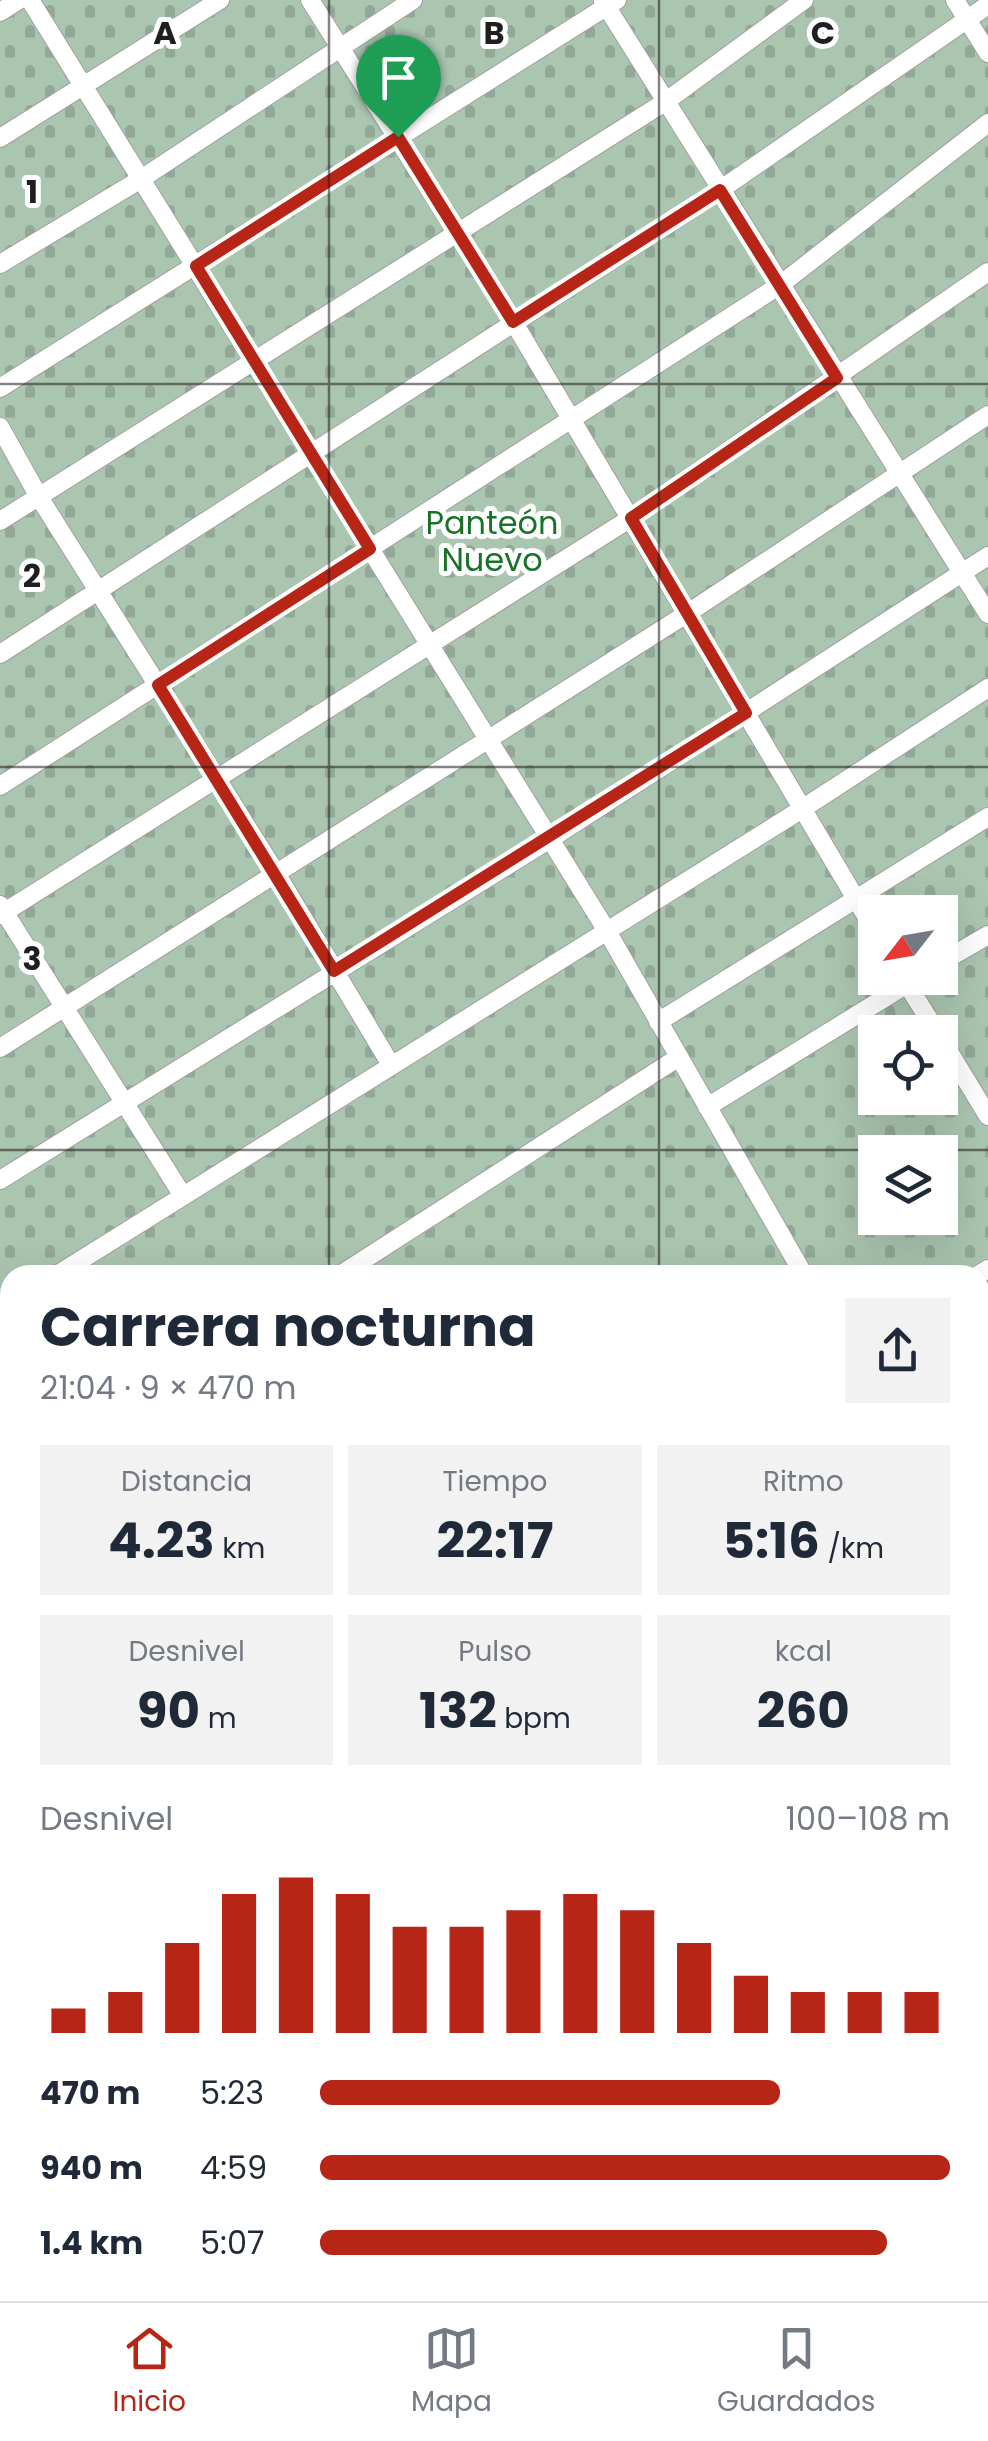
<!DOCTYPE html>
<html lang="es">
<head>
<meta charset="utf-8">
<style>
	:root { --surface:#fff; --page:#f2f2f3; --text:#1f2937; --muted:#747a83; --line:#e0e1e3; --accent:#b72516 }
	body { margin:0; font-family:Poppins,sans-serif; background:var(--page); color:var(--text); height:100vh; display:flex; flex-direction:column; font-size:38px; white-space:nowrap }
	* { box-sizing:border-box; margin:0 }
	p { font-size:32px; color:var(--muted) }
	.icon { flex:none; width:55px; height:55px; fill:none; stroke:currentColor; stroke-width:2; stroke-linecap:round; stroke-linejoin:round }
	.map { position:relative; flex:1; overflow:hidden }
	.details { position:absolute; left:0px; top:1265px; width:990px; height:1038px; display:flex; flex-direction:column; background:var(--surface); border-radius:30px 30px 0 0; box-shadow:0 10px 40px #0002 }
	.details>* { flex:none }
	.needle { width:65px; rotate:239deg }
	.tools { position:absolute; left:858px; top:895px; display:grid; gap:20px }
	.tools a { display:grid; place-items:center; width:100px; height:100px; border-radius:0px; background:var(--surface); box-shadow:0 10px 40px #0002; font-size:50px }
	.pin { position:absolute; display:grid; place-items:center; width:85px; height:85px; color:#fff; margin:-102px -42px; border-radius:50% 50% 50% 0; rotate:-45deg; box-shadow:0 0 10px #0007 }
	.pin .icon { rotate:45deg }
	.round { display:grid; place-items:center; flex:none; width:105px; height:105px; border-radius:0px; background:var(--page) }
	.head { display:flex; align-items:center; justify-content:space-between; height:170px; padding:0 40px }
	h1 { font-size:55px; font-weight:700; line-height:75px }
	.figures { display:grid; grid-template-columns:repeat(3,1fr); gap:15px; height:170px; padding:10px 40px }
	.figures div { display:grid; align-content:center; border-radius:0px; background:var(--page); text-align:center }
	.figures b { font-size:50px; font-weight:700 }
	.figures small { font-size:28px; font-weight:400 }
	.figures p { font-size:28px }
	.chart { height:280px; padding:20px 40px }
	.chart p { display:flex; justify-content:space-between }
	.chart svg { width:100%; height:180px; margin-top:10px; stroke:var(--accent); stroke-width:6 }
	ul { padding:0 40px; list-style:none; font-size:32px }
	li { display:grid; grid-template-columns:160px 120px 1fr; align-items:center; height:75px }
	li i { height:25px; border-radius:12px; background:var(--accent) }
	.dock { display:flex; justify-content:space-around; align-items:center; height:140px; border-top:2px solid var(--line); background:var(--surface); font-size:28px; color:var(--muted) }
	.dock a { display:grid; justify-items:center; gap:5px }
	.dock .on { color:var(--accent) }
	.map>svg:first-child { display:block }
</style>
</head>
<body>
<div class="map">
<svg width="988" height="2301" viewBox="0 0 988 2301">
	<defs>
		<pattern id="cemetery-stones" width="16" height="16" patternUnits="userSpaceOnUse" patternTransform="scale(2.5)"><rect width="16" height="16" fill="#aac5b0"/><path d="M2 7V4a2 2 0 0 1 4 0v3zM10 15v-3a2 2 0 0 1 4 0v3z" fill="#92a997"/></pattern>
	</defs>
	<rect width="100%" height="100%" fill="#efece6"/>
	<path fill="url(#cemetery-stones)" fill-rule="evenodd" d="M 0,0 L 988,0 L 988,1301 L 980,1306 L 980,1275 L 10,1275 L 10,1641 L 0,1624 ZM 875,912 L 940,912 L 940,978 L 875,978 ZM 875,1032 L 940,1032 L 940,1098 L 875,1098 ZM 875,1152 L 940,1152 L 940,1218 L 875,1218 Z"/>
	<g fill="none" stroke-linecap="round" stroke-linejoin="round">
		<g stroke="#a0a0a0" stroke-width="20">
			<path id="lane" d="M 30,0 L 607,931 L 804,1275
				M 310,0 L 513,321 L 875,931
				M 955,0 L 988,53
				M 603,1 L 988,614
				M 0,12 L 19,0
				M 0,138 L 220,0
				M 0,264 L 141,179 L 413,0
				M 0,388 L 617,0
				M 0,427 L 39,497 L 276,873 L 391,1065
				M 0,521 L 665,102 L 804,0
				M 0,654 L 720,190 L 988,5
				M 0,786 L 780,285 L 988,123
				M 0,905 L 183,1196
				M 0,915 L 631,518 L 988,272
				M 940,963 L 988,935
				M 903,978 L 937,1032
				M 658,1022 L 988,817
				M 940,1037 L 988,1116
				M 0,1048 L 688,613 L 988,415
				M 707,1107 L 917,978
				M 0,1180 L 550,839 L 988,556
				M 57,1275 L 802,809 L 988,688
				M 340,1275 L 679,1057
				M 978,1275 L 988,1269
				M 0,1311 L 10,1305
				M 0,1493 L 10,1487
				M 0,1537 L 10,1553"/>
		</g>
		<g stroke="#a0a0a0" stroke-width="35">
			<path id="street" d="M 980,1845 L 988,1858
				M 980,1888 L 988,1883
				M 980,2263 L 988,2258
				M 329,2301 L 342,2292
				M 921,2301 L 934,2292"/>
		</g>
		<g stroke="#596b11" stroke-width="50">
			<path id="secondary" d="M 980,1359 L 988,1354
				M 980,1512 L 988,1507
				M 0,2065 L 10,2057
				M 374,2292 L 380,2301"/>
		</g>
		<use href="#lane" stroke="#fff" stroke-width="18"/>
		<use href="#street" stroke="#fff" stroke-width="32"/>
		<use href="#secondary" stroke="#ecf3c0" stroke-width="48"/>
	</g>
	<g fill="none" stroke-linecap="round" stroke-linejoin="round">
		<g stroke="#fff" stroke-width="20">
			<path id="route" d="M 398,137 L 513,322 L 720,190 L 837,378 L 631,518 L 746,713 L 334,971 L 158,685 L 370,549 L 196,266 Z"/>
		</g>
		<use href="#route" stroke="#b72516" stroke-width="12"/>
	</g>
	<path fill="none" stroke="#1f1f1f" stroke-width="2.5" stroke-opacity="0.55" d="M 329,0 L 329,1275M 659,0 L 659,1275M 0,384 L 988,384M 0,767 L 988,767M 0,1150 L 988,1150M 0,1534 L 10,1534M 980,1534 L 988,1534M 0,1918 L 10,1918M 980,1918 L 988,1918M 329,2292 L 329,2301M 659,2292 L 659,2301"/>
	<g text-anchor="middle" dominant-baseline="central" stroke-width="10" stroke-linejoin="round" paint-order="stroke">
		<g font-size="32" fill="#187227" stroke="#fff">
			<text x="492" y="522">Panteón<tspan x="492" dy="37">Nuevo</tspan></text>
		</g>
	</g>
	<g font-size="32" text-anchor="middle" font-weight="bold" fill="#1f1f1f" stroke="#fff" stroke-width="10" stroke-linejoin="round" paint-order="stroke">
		<text x="165" y="44">A</text>
		<text x="494" y="44">B</text>
		<text x="823" y="44">C</text>
		<text x="32" y="203">1</text>
		<text x="32" y="587">2</text>
		<text x="32" y="970">3</text>
	</g>
</svg>
<div class="tools">
<a><svg class="needle" viewBox="-14 -14 28 28"><path d="M0-13l5 13h-10z" fill="#e53935"/><path d="M0 13l5-13h-10z" fill="#747a83"/></svg></a>
<a><svg class="icon" aria-label="locate" viewBox="0 0 24 24"><circle cx="12" cy="12" r="6"/><path d="M12 2v4M12 18v4M2 12h4M18 12h4"/></svg></a>
<a><svg class="icon" aria-label="layers" viewBox="0 0 24 24"><path d="M12 4l9 5-9 5-9-5zM3 14l9 5 9-5"/></svg></a>
</div>
<div class="pin" style="left:398px;top:137px;background:#1e9e55"><svg class="icon" aria-label="arrive" viewBox="0 0 24 24"><path d="M6 21V4h12l-3 4 3 4H6"/></svg></div>
<section class="details">
<div class="head"><div><h1>Carrera nocturna</h1><p>21:04 · 9 × 470 m</p></div><a class="round"><svg class="icon" aria-label="share" viewBox="0 0 24 24"><path d="M12 15V3M7 8l5-5 5 5M5 13v7h14v-7"/></svg></a></div>
<div class="figures">
<div><p>Distancia</p><b>4.23<small> km</small></b></div>
<div><p>Tiempo</p><b>22:17</b></div>
<div><p>Ritmo</p><b>5:16<small> /km</small></b></div>
</div>
<div class="figures">
<div><p>Desnivel</p><b>90<small> m</small></b></div>
<div><p>Pulso</p><b>132<small> bpm</small></b></div>
<div><p>kcal</p><b>260</b></div>
</div>
<div class="chart"><p><span>Desnivel</span>100–108 m</p>
<svg viewBox="0 0 160 44" preserveAspectRatio="none"><path d="M5 44V38M15 44V34M25 44V22M35 44V10M45 44V6M55 44V10M65 44V18M75 44V18M85 44V14M95 44V10M105 44V14M115 44V22M125 44V30M135 44V34M145 44V34M155 44V34"/></svg>
</div>
<ul>
<li><b>470 m</b>5:23<i style="width:73%"></i></li>
<li><b>940 m</b>4:59<i style="width:100%"></i></li>
<li><b>1.4 km</b>5:07<i style="width:90%"></i></li>
</ul>
</section>
</div>
<nav class="dock">
<a class="on"><svg class="icon" aria-label="home" viewBox="0 0 24 24"><path d="M3 11l9-7 9 7M6 9v11h12V9"/></svg>Inicio</a>
<a><svg class="icon" aria-label="map" viewBox="0 0 24 24"><path d="M3 6l6-2 6 2 6-2v14l-6 2-6-2-6 2zM9 4v14M15 6v14"/></svg>Mapa</a>
<a><svg class="icon" aria-label="saved" viewBox="0 0 24 24"><path d="M7 4h10v16l-5-4-5 4z"/></svg>Guardados</a>
</nav>
</body>
</html>
